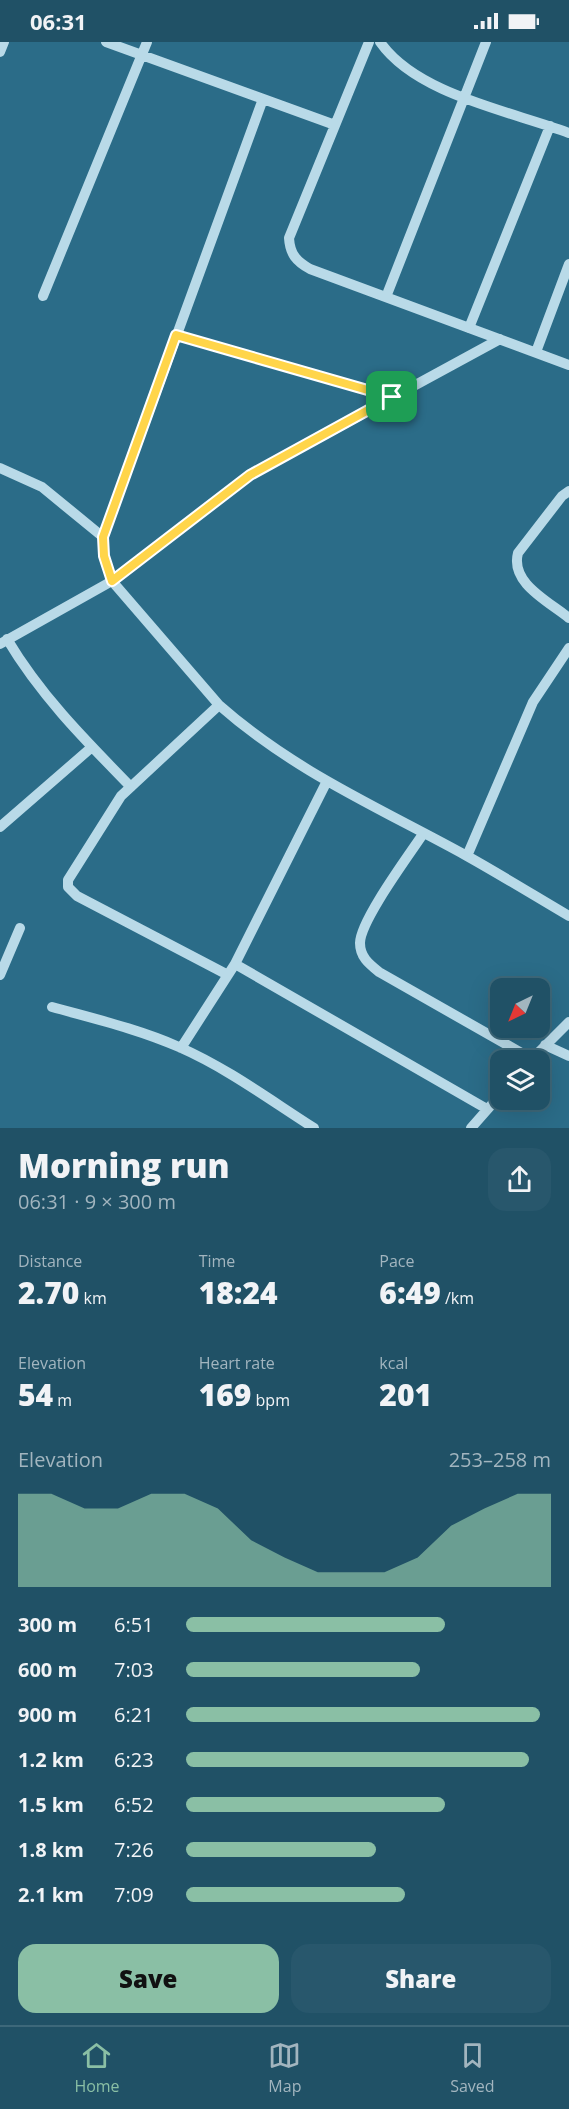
<!DOCTYPE html>
<html lang="en">
<head>
<meta charset="utf-8">
<style>
	:root { --surface:#205166; --page:#28576c; --text:#f1f3f6; --muted:#a2b5bf; --line:#3d687a; --accent:#8abfa5 }
	body { margin:0; font-family:"Open Sans",sans-serif; background:var(--page); color:var(--text); height:100vh; display:flex; flex-direction:column; font-size:22px; white-space:nowrap }
	* { box-sizing:border-box; margin:0 }
	p { font-size:20px; color:var(--muted) }
	.icon { flex:none; width:33px; height:33px; fill:none; stroke:currentColor; stroke-width:2; stroke-linecap:round; stroke-linejoin:round }
	.map { position:relative; height:1086px; overflow:hidden }
	.drawer { display:flex; flex-direction:column; background:var(--surface); flex:1 }
	.drawer>* { flex:none }
	.needle { width:39px; rotate:223deg }
	.controls { position:absolute; left:490px; top:936px; display:grid; gap:12px }
	.controls a { display:grid; place-items:center; width:60px; height:60px; border-radius:12px; background:var(--surface); box-shadow:0 6px 24px #0002,0 0 0 2px var(--line); font-size:30px }
	.pin { position:absolute; display:grid; place-items:center; width:51px; height:51px; color:#fff; margin:-26px; border-radius:12px; box-shadow:0 3px 9px #0006 }
	.round { display:grid; place-items:center; flex:none; width:63px; height:63px; border-radius:18px; background:var(--page) }
	.head { display:flex; align-items:center; justify-content:space-between; height:102px; padding:0 18px }
	h1 { font-size:33px; font-weight:800; line-height:45px }
	.metrics { display:grid; grid-template-columns:repeat(3,1fr); gap:9px; height:102px; padding:6px 18px }
	.metrics div { display:grid; align-content:center }
	.metrics b { font-size:30px; font-weight:800 }
	.metrics small { font-size:16px; font-weight:400 }
	.metrics p { font-size:16px }
	.chart { height:168px; padding:12px 18px }
	.chart p { display:flex; justify-content:space-between }
	.chart svg { width:100%; height:108px; margin-top:6px; fill:var(--accent); opacity:.7 }
	.cta { display:flex; gap:12px; margin-top:auto; padding:12px 18px }
	.cta a { flex:1; height:69px; border-radius:18px; background:var(--accent); color:#111; font-size:24px; font-weight:800; line-height:69px; text-align:center }
	.cta a+a { background:var(--page); color:var(--text) }
	ul { padding:0 18px; list-style:none; font-size:20px }
	li { display:grid; grid-template-columns:96px 72px 1fr; align-items:center; height:45px }
	li i { height:15px; border-radius:8px; background:var(--accent) }
	.status { display:flex; justify-content:space-between; align-items:center; height:42px; padding:0 30px; background:var(--surface); direction:ltr }
	.status svg { height:16px; fill:currentColor }
	.tab-bar { display:flex; justify-content:space-around; align-items:center; height:84px; border-top:2px solid var(--line); background:var(--surface); font-size:16px; color:var(--muted) }
	.tab-bar a { display:grid; justify-items:center; gap:3px }
	.tab-bar .current { color:var(--accent) }
	.map>svg:first-child { display:block }
</style>
</head>
<body>
<div class="status"><b>06:31</b><svg viewBox="0 0 49 12"><path d="M0 12V9h3v3zM5 12V6h3v6zM10 12V3h3v9zM15 12V0h3v12zM26 1h20v11H26zM47 4h2v5h-2z"/></svg></div>
<div class="map">
<svg width="569" height="1086" viewBox="0 0 569 1086">
	<rect width="100%" height="100%" fill="#2b6c88"/>
	<g fill="none" stroke-linecap="round" stroke-linejoin="round">
		<path stroke="#b9dae8" stroke-width="10" d="M 106,0 L 335,83
			M 369,0 L 289,196 C 290,212 296,219 310,227 L 569,323
			M 380,0 C 417,53 511,69 569,91
			M 0,10 L 4,0
			M 263,57 L 103,495 L 104,514 L 112,539 L 219,663 C 295,730 380,766 467,814 C 501,833 535,854 569,874
			M 43,254 L 147,0
			M 386,255 L 486,0
			M 469,286 L 550,84
			M 176,293 L 392,355
			M 536,310 L 569,222
			M 0,426 L 42,445 L 103,495
			M 569,449 L 562,454 L 518,511 C 510,541 548,559 569,576
			M 7,597 C 41,654 85,698 131,745
			M 0,602 L 112,539 L 250,433 L 500,297
			M 219,663 L 121,754 L 68,838 L 68,845 L 77,854 L 228,933
			M 0,785 L 92,705
			M 423,792 C 409,813 360,879 360,901 C 360,915 369,922 379,930 L 532,1017
			M 467,814 L 533,660 L 569,606
			M 235,922 L 487,1067
			M 0,933 L 20,886
			M 52,965 C 95,977 138,987 179,1005 C 227,1026 270,1058 314,1086
			M 545,1003 L 569,1014
			M 181,1006 L 235,922 L 326,741
			M 531,1018 L 569,980
			M 471,1086 L 501,1052"/>
	</g>
	<g fill="none" stroke-linecap="round" stroke-linejoin="round">
		<g stroke="#fff" stroke-width="12">
			<path id="route" d="M 176,293 L 392,355 L 250,433 L 112,539 L 104,514 L 103,495 Z"/>
		</g>
		<use href="#route" stroke="#ffd54a" stroke-width="8"/>
	</g>
</svg>
<div class="controls">
<a><svg class="needle" viewBox="-14 -14 28 28"><path d="M0-13l5 13h-10z" fill="#e53935"/><path d="M0 13l5-13h-10z" fill="#a2b5bf"/></svg></a>
<a><svg class="icon" aria-label="layers" viewBox="0 0 24 24"><path d="M12 4l9 5-9 5-9-5zM3 14l9 5 9-5"/></svg></a>
</div>
<div class="pin" style="left:392px;top:355px;background:#1e9e55"><svg class="icon" aria-label="arrive" viewBox="0 0 24 24"><path d="M6 21V4h12l-3 4 3 4H6"/></svg></div>
</div>
<section class="drawer">
<div class="head"><div><h1>Morning run</h1><p>06:31 · 9 × 300 m</p></div><a class="round"><svg class="icon" aria-label="share" viewBox="0 0 24 24"><path d="M12 15V3M7 8l5-5 5 5M5 13v7h14v-7"/></svg></a></div>
<div class="metrics">
<div><p>Distance</p><b>2.70<small> km</small></b></div>
<div><p>Time</p><b>18:24</b></div>
<div><p>Pace</p><b>6:49<small> /km</small></b></div>
</div>
<div class="metrics">
<div><p>Elevation</p><b>54<small> m</small></b></div>
<div><p>Heart rate</p><b>169<small> bpm</small></b></div>
<div><p>kcal</p><b>201</b></div>
</div>
<div class="chart"><p><span>Elevation</span>253–258 m</p>
<svg viewBox="0 0 160 44" preserveAspectRatio="none"><path d="M0 44V6L10 6L20 12L30 12L40 6L50 6L60 12L70 25L80 32L90 38L100 38L110 38L120 32L130 19L140 12L150 6L160 6V44z"/></svg>
</div>
<ul>
<li><b>300 m</b>6:51<i style="width:71%"></i></li>
<li><b>600 m</b>7:03<i style="width:64%"></i></li>
<li><b>900 m</b>6:21<i style="width:97%"></i></li>
<li><b>1.2 km</b>6:23<i style="width:94%"></i></li>
<li><b>1.5 km</b>6:52<i style="width:71%"></i></li>
<li><b>1.8 km</b>7:26<i style="width:52%"></i></li>
<li><b>2.1 km</b>7:09<i style="width:60%"></i></li>
</ul>
<div class="cta"><a>Save</a><a>Share</a></div>
</section>
<nav class="tab-bar">
<a class="current"><svg class="icon" aria-label="home" viewBox="0 0 24 24"><path d="M3 11l9-7 9 7M6 9v11h12V9"/></svg>Home</a>
<a><svg class="icon" aria-label="map" viewBox="0 0 24 24"><path d="M3 6l6-2 6 2 6-2v14l-6 2-6-2-6 2zM9 4v14M15 6v14"/></svg>Map</a>
<a><svg class="icon" aria-label="saved" viewBox="0 0 24 24"><path d="M7 4h10v16l-5-4-5 4z"/></svg>Saved</a>
</nav>
</body>
</html>
